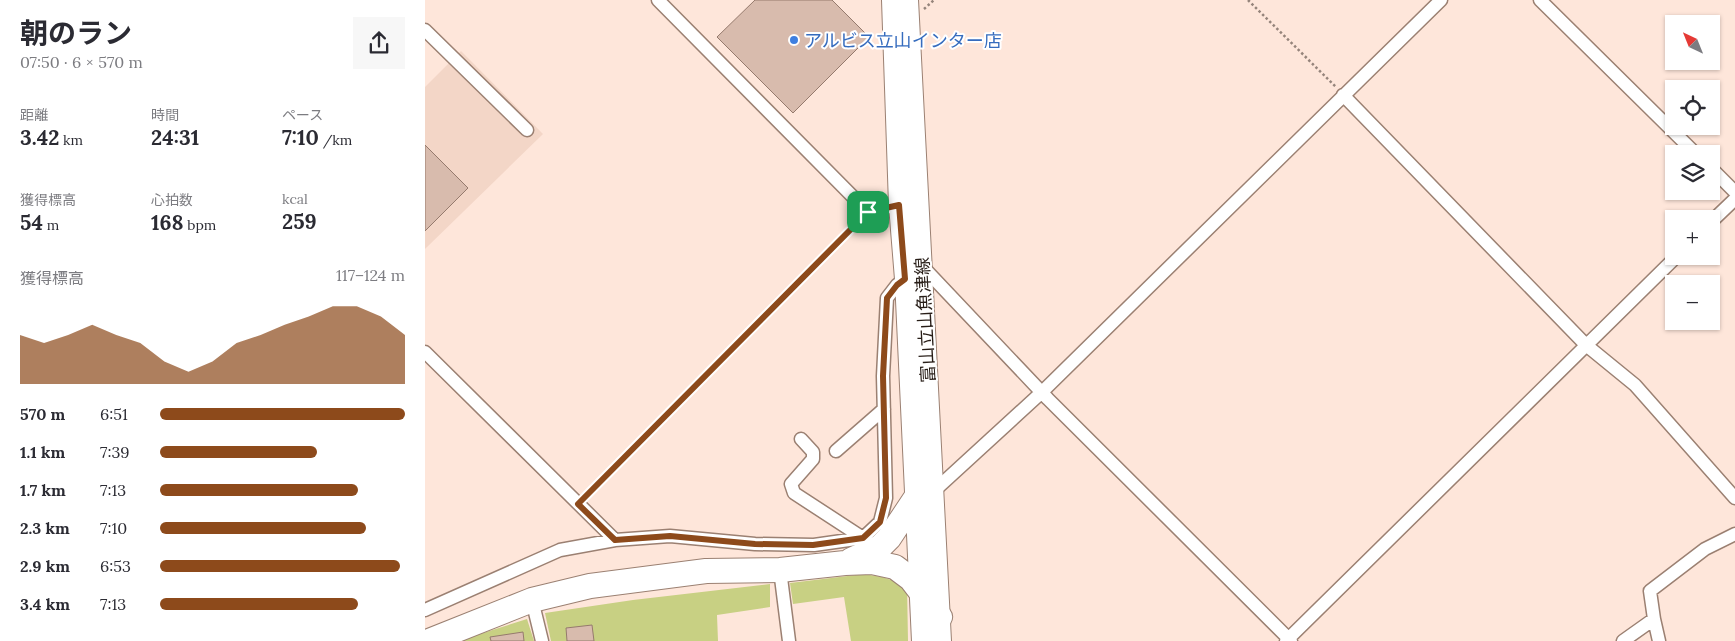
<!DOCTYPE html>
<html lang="ja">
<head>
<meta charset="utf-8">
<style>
	:root { --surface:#fff; --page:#f7f7f7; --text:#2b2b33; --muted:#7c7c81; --accent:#8d4a1b }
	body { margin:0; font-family:Lora,"Noto Sans JP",serif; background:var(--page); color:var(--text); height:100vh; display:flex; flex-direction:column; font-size:19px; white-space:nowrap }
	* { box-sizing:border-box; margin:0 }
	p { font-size:16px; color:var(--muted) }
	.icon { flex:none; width:28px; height:28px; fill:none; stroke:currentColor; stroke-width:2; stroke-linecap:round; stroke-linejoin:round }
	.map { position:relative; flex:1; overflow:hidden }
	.drawer { display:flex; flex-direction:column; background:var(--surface); width:425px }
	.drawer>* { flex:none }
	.needle { width:32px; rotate:317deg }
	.tools { position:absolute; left:1240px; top:15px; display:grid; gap:10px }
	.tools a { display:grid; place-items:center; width:55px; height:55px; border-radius:0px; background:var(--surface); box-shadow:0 1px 4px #0004; font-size:25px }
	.pin { position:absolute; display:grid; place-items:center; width:42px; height:42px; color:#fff; margin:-21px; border-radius:10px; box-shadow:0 2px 8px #0006 }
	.round { display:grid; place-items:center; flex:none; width:52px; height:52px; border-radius:0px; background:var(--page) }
	.summary { display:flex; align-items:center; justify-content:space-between; height:85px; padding:0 20px }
	h1 { font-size:28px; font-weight:700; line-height:38px }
	.metrics { display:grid; grid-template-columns:repeat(3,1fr); gap:8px; height:85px; padding:5px 20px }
	.metrics div { display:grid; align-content:center }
	.metrics b { font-size:21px; font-weight:700 }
	.metrics small { font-size:14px; font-weight:400 }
	.metrics p { font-size:14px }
	.chart { height:140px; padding:10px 20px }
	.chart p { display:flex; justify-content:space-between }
	.chart svg { width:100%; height:90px; margin-top:5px; fill:var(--accent); opacity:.7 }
	ul { padding:0 20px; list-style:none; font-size:16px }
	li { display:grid; grid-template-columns:80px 60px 1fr; align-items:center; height:38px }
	li i { height:12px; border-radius:6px; background:var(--accent) }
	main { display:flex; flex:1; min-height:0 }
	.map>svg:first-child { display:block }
</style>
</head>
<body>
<main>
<section class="drawer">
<div class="summary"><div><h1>朝のラン</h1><p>07:50 · 6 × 570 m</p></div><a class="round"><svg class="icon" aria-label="share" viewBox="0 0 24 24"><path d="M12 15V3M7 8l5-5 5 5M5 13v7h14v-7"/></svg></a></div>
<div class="metrics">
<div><p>距離</p><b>3.42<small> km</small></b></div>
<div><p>時間</p><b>24:31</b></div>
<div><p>ペース</p><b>7:10<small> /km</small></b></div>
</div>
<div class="metrics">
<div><p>獲得標高</p><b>54<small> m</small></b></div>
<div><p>心拍数</p><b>168<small> bpm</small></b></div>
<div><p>kcal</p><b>259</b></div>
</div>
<div class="chart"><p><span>獲得標高</span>117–124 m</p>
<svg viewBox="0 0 160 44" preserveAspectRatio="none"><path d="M0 44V20L10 24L20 20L30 15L40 20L50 24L60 33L70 38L80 33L90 24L100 20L110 15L120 11L130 6L140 6L150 11L160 20V44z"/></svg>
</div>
<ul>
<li><b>570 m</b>6:51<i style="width:100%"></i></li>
<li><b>1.1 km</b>7:39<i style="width:64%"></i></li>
<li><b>1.7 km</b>7:13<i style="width:81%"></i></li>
<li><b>2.3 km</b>7:10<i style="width:84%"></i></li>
<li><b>2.9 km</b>6:53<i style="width:98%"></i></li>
<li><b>3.4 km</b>7:13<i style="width:81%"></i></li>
</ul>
</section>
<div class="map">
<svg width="1310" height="641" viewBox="0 0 1310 641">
	<rect width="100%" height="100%" fill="#fee6da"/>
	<path fill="#f3d6c7" d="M 36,51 L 118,134 L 0,249 L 0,87 Z"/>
	<path fill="#c8d083" d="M 439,574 L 457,577 L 482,585 L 483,641 L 426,641 L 419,597 L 368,604 L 365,583 Z
		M 345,584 L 345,607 L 292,615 L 293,641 L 126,641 L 120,613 L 208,600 Z
		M 102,619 L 109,641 L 35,641 L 42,638 Z"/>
	<path fill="#d8bbad" stroke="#957a6d" d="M 330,0 L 407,0 L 444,37 L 368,113 L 292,37 Z
		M 0,145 L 43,188 L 0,231 Z
		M 167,625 L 169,641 L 142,641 L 141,628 Z
		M 98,632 L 99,641 L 66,641 L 65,637 Z"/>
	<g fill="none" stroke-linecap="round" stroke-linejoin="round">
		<g stroke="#9b8072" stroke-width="15">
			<path id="minor" d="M 233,0 L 443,212 L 474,205
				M 1115,0 L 1271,154
				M 0,30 L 102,130
				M 918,95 L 1161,345 L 1210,385 L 1310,498
				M 1286,168 L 1310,192
				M 1286,222 L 1310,199
				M 498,267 L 623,399 L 866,641
				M 0,352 L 190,540
				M 376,439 L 388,452 L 388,459 L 366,484 L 369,493 L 438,538
				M 411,451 L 459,409
				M 509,491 L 617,392 L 1016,0
				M 355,570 L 364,641
				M 107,600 L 117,641
				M 0,610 L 135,550 L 190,540 L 245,536 L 330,544 L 389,545 L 438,538 L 455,522 L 461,498 L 458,376 L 462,298 L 472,285 L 480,279
				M 1229,619 L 1234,641
				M 861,641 L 1252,256
				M 1198,641 L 1229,619 L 1225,591 L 1280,549 L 1310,534"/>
		</g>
		<g stroke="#9b8072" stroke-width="22">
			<path id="primary" d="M 467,0 L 474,205 L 480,279 L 497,641
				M 483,0 L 516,641"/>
		</g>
		<g stroke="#9b8072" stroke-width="26">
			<path id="motorway" d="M 426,560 L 455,547 L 464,538 L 490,499
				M 4,641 L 107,600 L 165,586 L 281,571 L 355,570 L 420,563 L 447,562 L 470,567 L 486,579 L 515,617 L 501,641"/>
		</g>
		<path stroke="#95847b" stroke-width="2.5" stroke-dasharray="2.5 2.5" stroke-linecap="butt" d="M 823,0 L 911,87
			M 499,9 L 509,0
			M 161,497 L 435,220"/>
		<use href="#minor" stroke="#fff" stroke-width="12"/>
		<use href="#primary" stroke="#fff" stroke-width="20"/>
		<use href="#motorway" stroke="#fff" stroke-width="24"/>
	</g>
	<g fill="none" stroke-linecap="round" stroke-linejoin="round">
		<g stroke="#fff" stroke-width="10">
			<path id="route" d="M 474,205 L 480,279 L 472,285 L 462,298 L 458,376 L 461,498 L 455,522 L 438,538 L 388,545 L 330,544 L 245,536 L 190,540 L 153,504 L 443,212 Z"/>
		</g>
		<use href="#route" stroke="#8d4a1b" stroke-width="6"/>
	</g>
	<circle fill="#3f7fe0" stroke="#fff" stroke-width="2" cx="369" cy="40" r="5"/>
	<g text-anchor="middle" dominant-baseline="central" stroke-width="4" stroke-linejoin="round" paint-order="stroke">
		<g font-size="18" fill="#366cbe" stroke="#fff" text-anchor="start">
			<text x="379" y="40">アルビス立山インター店</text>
		</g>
		<g font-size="18" fill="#271d17" stroke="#fff">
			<text transform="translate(500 320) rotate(-93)">富山立山魚津線</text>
		</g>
	</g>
</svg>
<div class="tools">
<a><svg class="needle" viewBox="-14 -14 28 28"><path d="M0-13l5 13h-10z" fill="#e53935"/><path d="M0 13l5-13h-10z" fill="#7c7c81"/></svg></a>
<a><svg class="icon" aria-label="locate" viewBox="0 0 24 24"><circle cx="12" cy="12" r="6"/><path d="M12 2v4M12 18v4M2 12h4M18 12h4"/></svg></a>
<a><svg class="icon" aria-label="layers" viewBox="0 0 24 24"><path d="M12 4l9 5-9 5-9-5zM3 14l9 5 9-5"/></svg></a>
<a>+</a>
<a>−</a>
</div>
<div class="pin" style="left:443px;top:212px;background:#1e9e55"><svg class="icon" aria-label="arrive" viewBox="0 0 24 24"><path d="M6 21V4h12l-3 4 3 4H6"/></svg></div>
</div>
</main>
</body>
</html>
